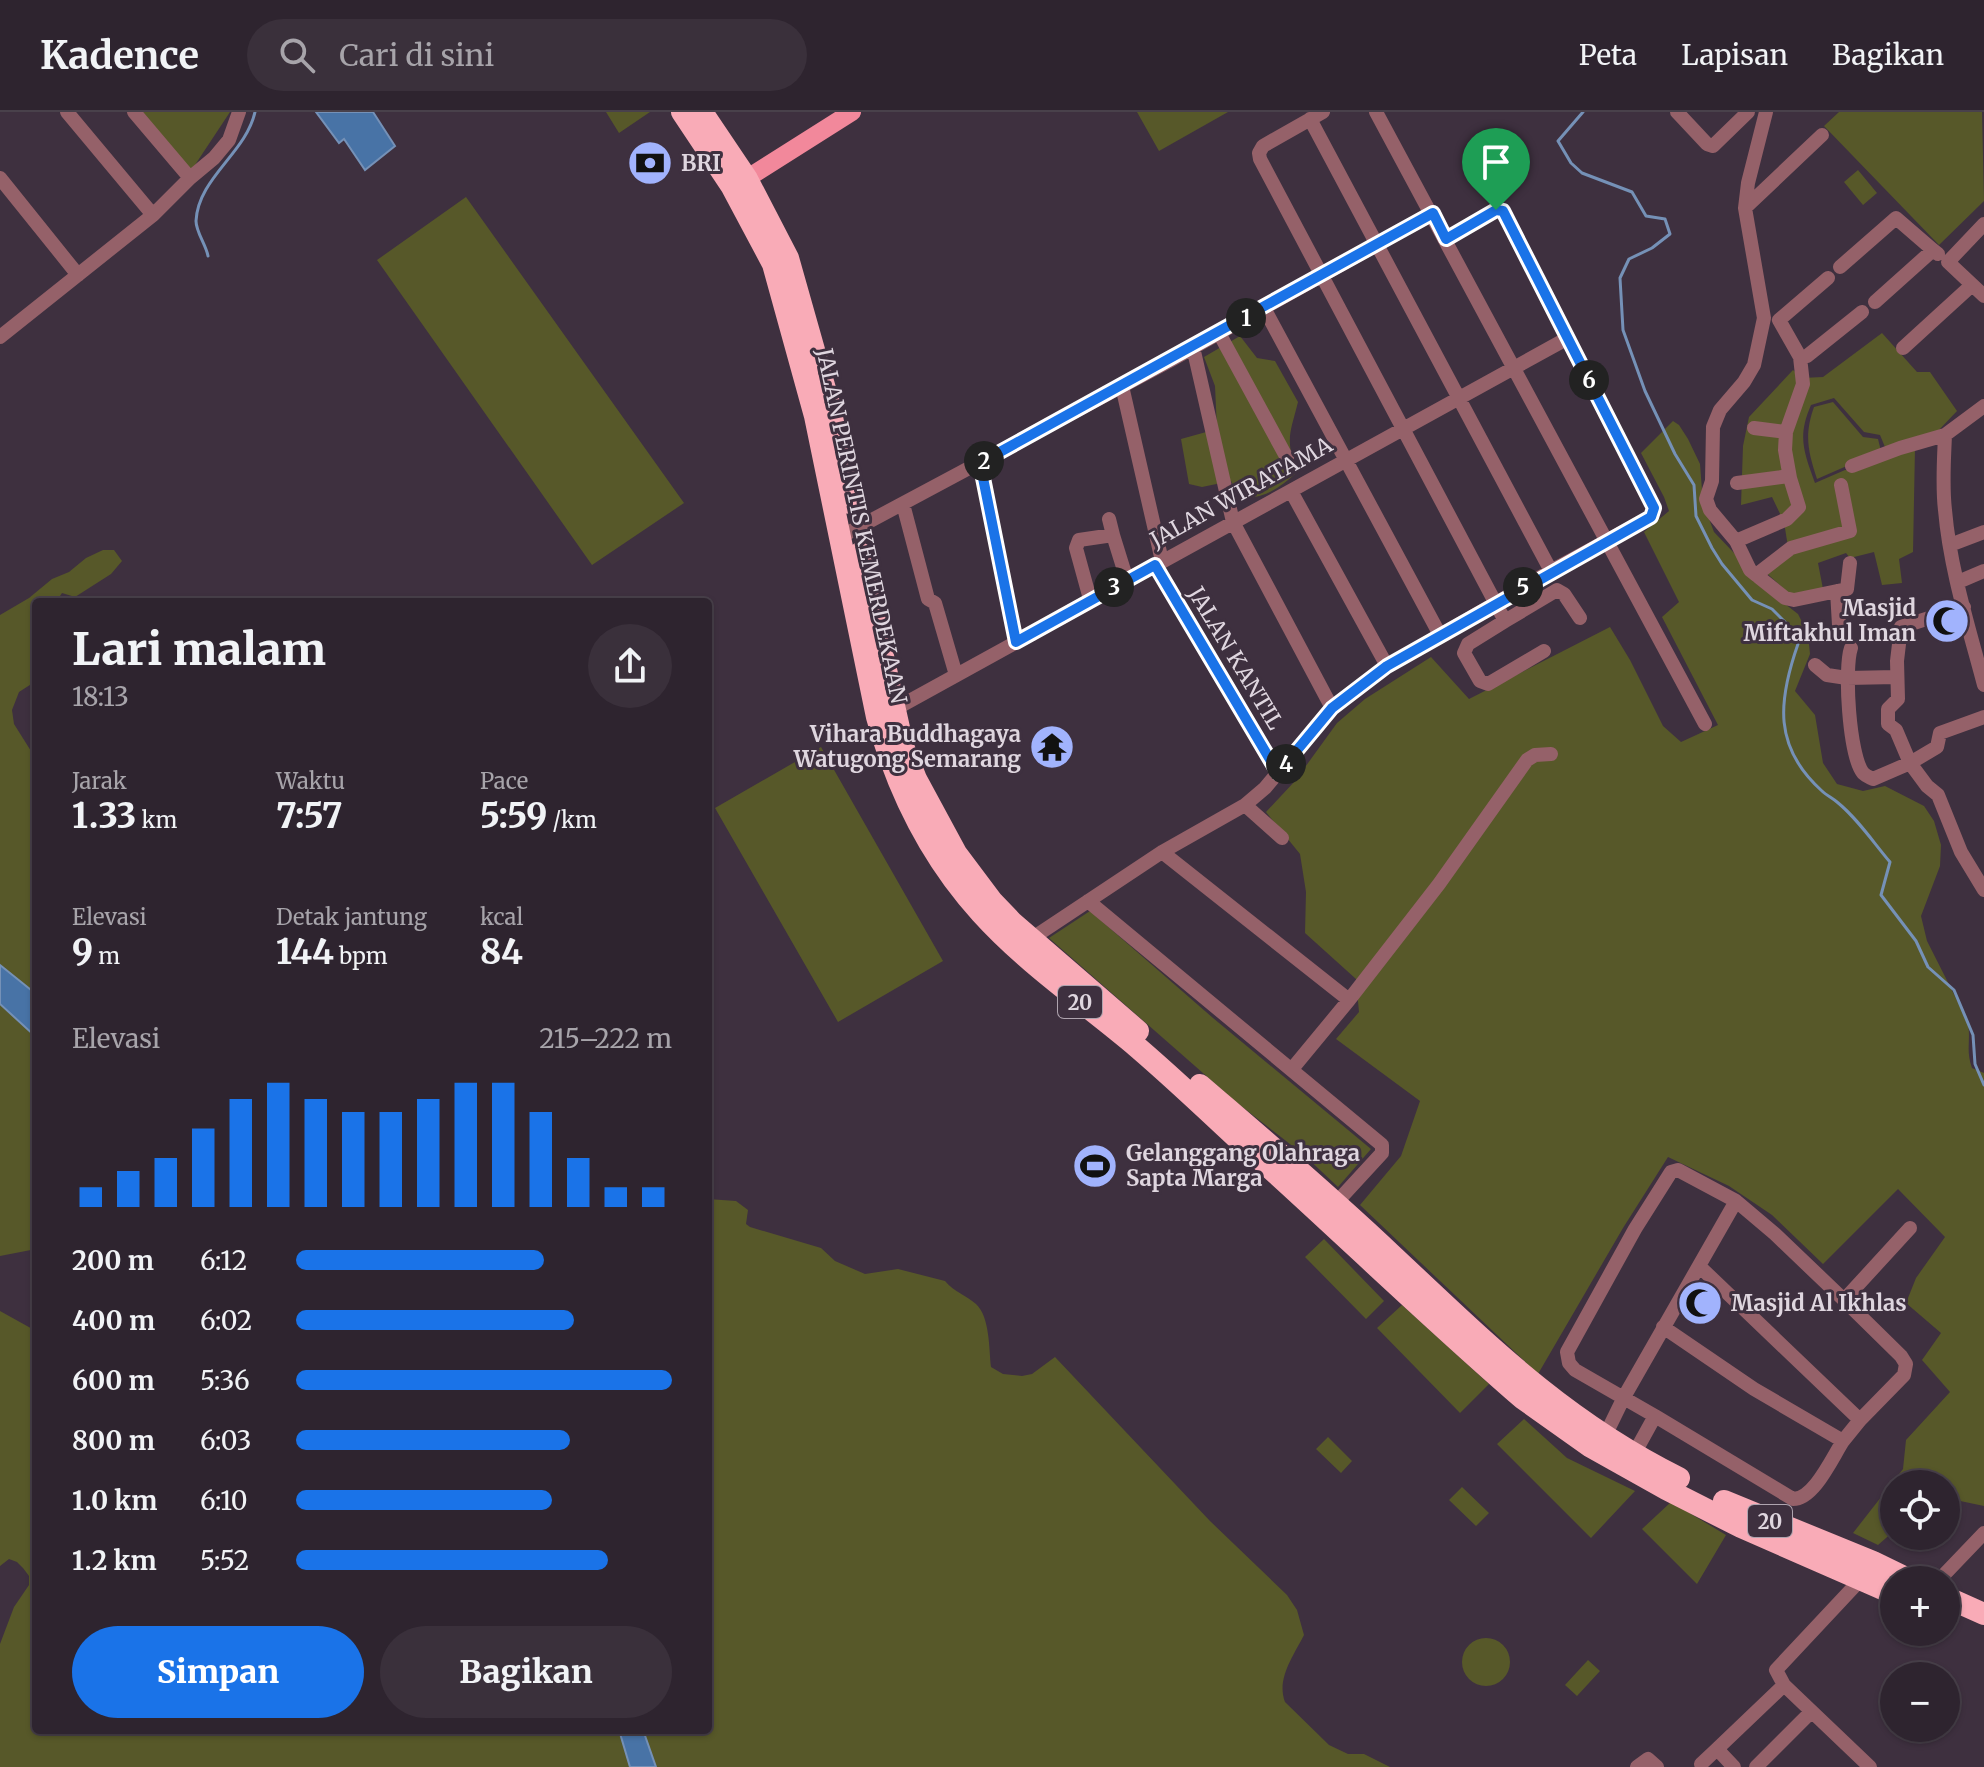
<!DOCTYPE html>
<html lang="id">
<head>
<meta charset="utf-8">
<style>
	:root { --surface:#2e242f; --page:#3a303b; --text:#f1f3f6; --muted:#a7a4aa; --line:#49414b; --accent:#1a73e8 }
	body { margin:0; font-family:Merriweather,serif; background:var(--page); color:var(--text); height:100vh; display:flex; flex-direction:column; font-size:30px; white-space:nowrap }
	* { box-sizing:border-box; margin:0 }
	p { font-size:26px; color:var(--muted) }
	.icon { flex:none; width:44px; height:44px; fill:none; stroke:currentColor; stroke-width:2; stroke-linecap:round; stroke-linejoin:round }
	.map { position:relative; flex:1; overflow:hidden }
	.details { position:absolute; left:32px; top:486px; width:680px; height:1136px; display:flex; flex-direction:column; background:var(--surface); border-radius:8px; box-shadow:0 2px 6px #0004,0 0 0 2px var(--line) }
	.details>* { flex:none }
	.tools { position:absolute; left:1880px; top:1358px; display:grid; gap:16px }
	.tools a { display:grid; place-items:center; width:80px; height:80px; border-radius:50%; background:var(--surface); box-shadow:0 2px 6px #0004,0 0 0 2px var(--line); font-size:40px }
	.pin { position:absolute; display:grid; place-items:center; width:68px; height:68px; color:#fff; margin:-82px -34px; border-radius:50% 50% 50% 0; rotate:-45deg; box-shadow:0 0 8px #0007 }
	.pin .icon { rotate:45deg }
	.km { position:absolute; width:40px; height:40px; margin:-20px; border-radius:50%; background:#222; color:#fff; font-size:22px; line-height:40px; text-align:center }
	.round { display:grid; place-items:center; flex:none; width:84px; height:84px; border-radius:42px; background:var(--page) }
	.headline { display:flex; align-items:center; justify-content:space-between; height:136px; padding:0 40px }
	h1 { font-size:44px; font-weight:800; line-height:60px }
	.stats { display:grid; grid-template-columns:repeat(3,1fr); gap:12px; height:136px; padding:8px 40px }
	.stats div { display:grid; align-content:center }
	.stats b { font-size:34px; font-weight:800 }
	.stats small { font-size:22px; font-weight:400 }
	.stats p { font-size:22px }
	.chart { height:224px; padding:16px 40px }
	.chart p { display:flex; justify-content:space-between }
	.chart svg { width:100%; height:144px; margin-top:8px; stroke:var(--accent); stroke-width:6 }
	.action { display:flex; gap:16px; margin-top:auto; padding:16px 40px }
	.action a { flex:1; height:92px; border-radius:48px; background:var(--accent); color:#fff; font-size:32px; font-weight:800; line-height:92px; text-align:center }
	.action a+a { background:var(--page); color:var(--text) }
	ul { padding:0 40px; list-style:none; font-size:26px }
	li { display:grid; grid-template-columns:128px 96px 1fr; align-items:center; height:60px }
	li i { height:20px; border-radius:10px; background:var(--accent) }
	header { display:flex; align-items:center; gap:48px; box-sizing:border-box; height:112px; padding:0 40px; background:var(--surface); border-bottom:2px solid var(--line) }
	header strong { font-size:38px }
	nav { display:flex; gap:44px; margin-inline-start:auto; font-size:28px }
	.search { width:560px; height:72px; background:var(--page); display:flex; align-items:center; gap:20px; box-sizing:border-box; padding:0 28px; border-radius:44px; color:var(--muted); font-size:30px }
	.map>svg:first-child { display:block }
</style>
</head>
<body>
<header>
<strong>Kadence</strong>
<div class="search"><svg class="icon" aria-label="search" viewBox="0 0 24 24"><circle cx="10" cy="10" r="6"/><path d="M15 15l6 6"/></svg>Cari di sini</div>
<nav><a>Peta</a><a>Lapisan</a><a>Bagikan</a></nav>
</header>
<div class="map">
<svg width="1984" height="1655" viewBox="0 0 1984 1655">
	<rect width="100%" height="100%" fill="#3e303f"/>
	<path fill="#575829" d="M 141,0 L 230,0 L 191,59 Z
		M 606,0 L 650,0 L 619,21 Z
		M 1137,0 L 1228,0 L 1159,39 Z
		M 1839,0 L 1982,0 L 1984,89 L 1939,133 L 1824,14 Z
		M 1858,58 L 1877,81 L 1863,93 L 1844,70 Z
		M 466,85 L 684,391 L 592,453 L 377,148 Z
		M 1882,221 L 1917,260 L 1930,260 L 1957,299 L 1938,319 L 1885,335 L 1880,323 L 1864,320 L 1834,286 L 1811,293 C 1797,325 1804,340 1815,371 L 1845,358 L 1857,359 L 1915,336 L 1913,440 L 1899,447 L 1902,471 L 1882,473 L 1874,440 L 1850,446 L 1846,441 L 1818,451 L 1823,477 L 1793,485 L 1761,456 L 1788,435 L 1784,410 L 1772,385 L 1741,393 L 1743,334 L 1749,305 L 1793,258 L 1802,266 L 1823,265 Z
		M 1240,224 L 1257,246 L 1275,249 L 1298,290 C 1290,322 1285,327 1297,360 C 1280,376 1262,389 1239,385 L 1231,369 L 1202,375 L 1189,372 L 1181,327 L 1217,317 L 1215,274 L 1204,245 Z
		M 1833,290 L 1863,325 L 1878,327 L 1881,339 L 1817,367 C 1808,339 1804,323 1814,295 Z
		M 1673,309 L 1679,313 L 1688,327 L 1700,352 L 1703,391 L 1714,420 L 1776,485 L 1798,502 L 1808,522 L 1810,542 L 1795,579 L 1815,603 L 1823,651 L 1837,672 L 1863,679 L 1885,674 L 1924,694 L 1934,709 L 1941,733 L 1940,754 L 1921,804 L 1927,829 L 1967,908 C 1972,926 1965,937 1972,956 L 1984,961 L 1984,1394 L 1946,1386 L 1946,1372 L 1894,1372 L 1894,1419 L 1878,1433 L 1853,1421 L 1903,1357 L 1906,1328 L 1950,1280 L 1922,1248 L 1941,1221 L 1906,1191 L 1916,1166 L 1945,1125 L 1898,1077 L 1823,1152 L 1772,1103 L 1729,1074 L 1668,1045 L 1623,1116 L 1538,1262 L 1360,1093 L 1401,1044 L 1420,989 L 1336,927 L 1359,900 L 1356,867 L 1305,821 L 1306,780 L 1300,742 L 1266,700 L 1295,669 L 1337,611 L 1365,587 L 1431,545 L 1469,587 L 1610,515 L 1630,548 L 1663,614 L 1681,630 L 1718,613 L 1662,505 L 1679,490 L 1644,420 L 1669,399 L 1664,385 L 1641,341 Z
		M 103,438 L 114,438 L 122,449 L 111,462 L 75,485 L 62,481 L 56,490 L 36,490 L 36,569 L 19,580 L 12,598 L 14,612 L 36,647 L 36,882 L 0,853 L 0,503 L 29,486 L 52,467 L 69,460 L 86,446 Z
		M 821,635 L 943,849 L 838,910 L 715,696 Z
		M 1090,799 L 1213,906 L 1371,1037 L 1338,1075 L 1304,1043 L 1236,990 L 1049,826 Z
		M 0,892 L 36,925 L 36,1137 L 0,1144 Z
		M 708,1087 L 736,1089 L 748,1098 L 746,1112 L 750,1115 L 821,1136 L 835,1149 L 865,1162 L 898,1157 L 945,1169 C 954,1180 966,1183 976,1192 C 990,1205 989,1237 991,1255 L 1003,1262 L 1022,1264 L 1032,1262 L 1055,1245 L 1210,1409 L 1287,1483 L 1297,1498 L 1304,1523 C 1294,1543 1276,1567 1285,1590 L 1329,1633 L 1348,1642 L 1364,1642 L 1390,1655 L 656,1655 L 643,1618 L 708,1618 Z
		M 1324,1127 L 1384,1189 L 1366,1207 L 1305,1145 Z
		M 1402,1193 L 1489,1272 L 1460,1301 L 1377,1216 Z
		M 0,1199 L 36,1219 L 36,1618 L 619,1618 L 630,1655 L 0,1655 L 0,1532 L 14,1495 L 29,1473 L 29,1464 L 23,1456 L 17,1450 L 9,1447 L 0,1454 Z
		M 1524,1307 L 1567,1346 L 1635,1379 L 1591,1426 L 1497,1332 Z
		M 1328,1325 L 1352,1349 L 1341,1361 L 1316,1337 Z
		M 1462,1375 L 1489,1401 L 1476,1414 L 1449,1388 Z
		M 1671,1390 L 1726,1423 L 1697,1472 L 1642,1417 Z
		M1462 1550a24 24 0 1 1 48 0a24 24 0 1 1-48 0Z
		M 1588,1548 L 1600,1559 L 1577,1584 L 1565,1573 Z"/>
	<path fill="#4873a6" stroke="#7591b7" stroke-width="2" d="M 316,0 L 373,0 L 395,34 L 365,58 L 344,27 L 339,31 Z
		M 0,853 L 36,882 L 36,925 L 0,892 Z
		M 619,1618 L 643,1618 L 656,1655 L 630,1655 Z"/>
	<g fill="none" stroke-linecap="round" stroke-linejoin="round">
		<path stroke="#7591b7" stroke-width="3" d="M 1583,0 L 1558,29 L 1571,51 L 1582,61 L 1632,80 L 1646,104 L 1665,107 L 1670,122 L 1652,136 L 1629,147 L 1620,166 L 1623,218 L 1645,279 L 1675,342 L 1694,373 L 1696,404 L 1712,436 L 1722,452 L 1752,488 L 1772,497 L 1786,511 L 1798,532 C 1778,589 1773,635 1822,679 C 1826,683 1832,686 1837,690 C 1857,706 1873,730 1890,750 L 1881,783 L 1916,829 L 1928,855 L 1954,878 L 1973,923 L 1975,952 L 1984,973
			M 208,144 C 206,133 196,120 196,109 C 198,66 246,41 255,0"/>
		<path stroke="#956169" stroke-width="14" d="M 67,0 L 153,103
			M 134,0 L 190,66
			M 1323,0 L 1263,34 L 1259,41 L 1260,47 L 1505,509 L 1468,532 L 1464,541 L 1480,569 L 1488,572 L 1544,539
			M 1376,0 L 1705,612
			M 1677,0 L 1707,32 L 1713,34 L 1748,0
			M 1766,0 L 1748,71 L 1745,96 L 1764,206 L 1754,253 L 1744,270 L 1720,298 L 1713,315 L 1712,369 L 1706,387 L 1710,398 L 1736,429 L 1750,458 L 1785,486 L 1794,488 L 1847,477 L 1850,451
			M 1310,7 L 1551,459
			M 0,66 L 78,163
			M 1745,96 L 1822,23
			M 1984,112 L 1948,150 L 1984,184
			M 1840,155 L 1896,106 L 1933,138
			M 1828,166 L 1779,208 L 1800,245 L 1807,244 L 1862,200
			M 1875,190 L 1933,138 L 1938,142
			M 1264,196 L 1440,523
			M 1219,221 L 1287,346
			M 0,225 L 153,103 L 190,66 L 214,46 L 229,28 L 239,0
			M 1193,235 L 1233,410 L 1332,596
			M 1903,236 L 1972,173
			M 1122,274 L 1162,449
			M 1984,294 L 1945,323 C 1944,348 1942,373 1945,398 C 1950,457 1969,516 1984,573
			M 1754,316 L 1786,320
			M 980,351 L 1016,530
			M 1852,354 L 1900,336 L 1945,323
			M 1737,371 L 1789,364
			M 1291,379 L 1387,554
			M 903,392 L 928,487 L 935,491 L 956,563
			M 1109,407 L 1113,423
			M 842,424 L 1171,248 L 1433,101
			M 1736,429 L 1787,407 L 1799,395 L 1790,366 L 1785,338 L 1786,320 L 1803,272 L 1800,245
			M 1950,433 L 1984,420
			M 1155,453 L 1278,661
			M 1756,463 L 1791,436 L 1850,419 L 1841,373
			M 1958,470 L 1984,459
			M 1837,479 L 1839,513
			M 1090,487 L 1076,436 L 1079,428 L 1113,423 L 1127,468
			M 1964,495 L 1901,515 L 1897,549 L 1898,587 L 1888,597 L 1888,612 L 1896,618 L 1910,651 L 1937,635 L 1940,621 L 1984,605
			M 1505,509 L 1557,478 L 1564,482 L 1580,506
			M 1851,536 C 1844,556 1849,643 1863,661 C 1866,664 1869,665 1873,667 L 1910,651 L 1927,674 L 1938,683 L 1961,740 L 1984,778
			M 1815,553 L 1827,563 L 1847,566 L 1896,565
			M 895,597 L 1568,226
			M 1245,693 L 1282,726
			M 1162,740 L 1349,888 L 1292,957
			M 1088,789 L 1382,1033 L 1382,1041 L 1336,1091
			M 1031,827 L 1162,740 L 1245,693 L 1265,676 L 1332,596 L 1387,554 L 1551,459 L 1651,405 L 1654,396 L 1503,99 L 1496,98 L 1446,127
			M 1349,888 L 1439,772 L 1527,648 L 1535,643 L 1551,642
			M 1699,1154 L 1860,1308 L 1904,1263 L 1906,1252 L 1901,1244 L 1844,1188
			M 1663,1215 L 1754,1277 L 1843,1329 L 1860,1308
			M 1655,1304 L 1793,1387 C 1814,1387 1832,1346 1843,1329
			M 1604,1326 L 1624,1285 L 1736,1089 L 1775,1122 L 1844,1188 L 1910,1116
			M 1634,1342 L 1655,1304 L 1575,1258 L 1569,1251 L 1567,1240 L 1635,1117 L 1671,1060 L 1678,1058 L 1736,1089
			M 1864,1464 L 1776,1558 L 1784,1573 L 1870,1655
			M 1939,1468 L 1984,1421
			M 1701,1652 L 1717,1637
			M 1637,1655 L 1648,1647 L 1657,1655
			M 1734,1655 L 1717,1637 L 1784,1573
			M 1756,1655 L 1811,1600"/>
		<path stroke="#f2889b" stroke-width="18" d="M 738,72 L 852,0"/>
		<path stroke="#f9abb7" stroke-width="22" d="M 682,0 L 732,75 L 773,152 L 815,304 L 877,605 C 897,677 930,745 981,801 C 1027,852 1085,891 1137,935 C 1172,965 1206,997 1240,1029 C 1335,1114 1426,1203 1522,1286 L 1591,1335 L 1666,1377 L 1741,1415 L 1894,1482
			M 702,0 L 747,67 L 788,146 L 829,291 L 850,391
			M 860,441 L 903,634 L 916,667 L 956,741 L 992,789 L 1012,810 L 1138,919
			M 1200,973 C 1265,1029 1330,1084 1392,1143 C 1485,1230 1562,1308 1679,1366
			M 1724,1389 L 1873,1450 L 1910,1468
			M 1946,1485 L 1984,1502"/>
	</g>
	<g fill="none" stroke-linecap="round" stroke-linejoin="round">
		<g stroke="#fff" stroke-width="16">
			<path id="route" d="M 1496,98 L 1503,99 L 1654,396 L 1651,405 L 1387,554 L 1332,596 L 1278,661 L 1155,453 L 1016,530 L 980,351 L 1433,101 L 1446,127 Z"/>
		</g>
		<use href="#route" stroke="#1a73e8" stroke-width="10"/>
	</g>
	<defs>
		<g id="bank-disc" transform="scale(2.3)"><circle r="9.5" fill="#a1b3fd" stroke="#3e303f"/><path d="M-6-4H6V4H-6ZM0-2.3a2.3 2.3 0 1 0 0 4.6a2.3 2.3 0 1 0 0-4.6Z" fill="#111"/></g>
		<g id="mosque-disc" transform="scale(2.3)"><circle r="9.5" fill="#a1b3fd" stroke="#3e303f"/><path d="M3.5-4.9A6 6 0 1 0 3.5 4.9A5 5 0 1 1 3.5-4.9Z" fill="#111"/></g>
		<g id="temple-disc" transform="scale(2.3)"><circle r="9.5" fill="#a1b3fd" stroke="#3e303f"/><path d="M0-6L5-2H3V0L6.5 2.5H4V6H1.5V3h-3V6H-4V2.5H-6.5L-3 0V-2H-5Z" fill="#111"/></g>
		<g id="stadium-disc" transform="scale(2.3)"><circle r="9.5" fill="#a1b3fd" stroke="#3e303f"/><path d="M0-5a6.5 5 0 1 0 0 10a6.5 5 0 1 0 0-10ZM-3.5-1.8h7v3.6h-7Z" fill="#111"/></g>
	</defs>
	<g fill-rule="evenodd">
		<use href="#bank-disc" x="650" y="51"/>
		<use href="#mosque-disc" x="1947" y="509"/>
		<use href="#temple-disc" x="1052" y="635"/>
		<use href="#stadium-disc" x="1095" y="1054"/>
		<use href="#mosque-disc" x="1700" y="1191"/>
	</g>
	<g text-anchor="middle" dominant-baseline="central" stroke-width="6" stroke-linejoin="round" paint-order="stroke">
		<g fill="#3e303f" stroke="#afa4af" stroke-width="2">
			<rect x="1058" y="874" width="44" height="32" rx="6"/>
			<rect x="1748" y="1393" width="44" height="32" rx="6"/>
		</g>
		<g font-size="20" font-weight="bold" fill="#dfd6df">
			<text x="1080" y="890">20</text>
			<text x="1770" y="1409">20</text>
		</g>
		<g font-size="22" font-weight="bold" fill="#dfd6df" stroke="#3e303f" text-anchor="start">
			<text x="681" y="51">BRI</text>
			<text x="1916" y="496" text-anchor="end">Masjid<tspan x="1916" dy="25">Miftakhul Iman</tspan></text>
			<text x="1021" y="622" text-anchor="end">Vihara Buddhagaya<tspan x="1021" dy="25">Watugong Semarang</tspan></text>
			<text x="1126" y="1041">Gelanggang Olahraga<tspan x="1126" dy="25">Sapta Marga</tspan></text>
			<text x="1731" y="1191">Masjid Al Ikhlas</text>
		</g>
		<g font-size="22" fill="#dfd6df" stroke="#3e303f">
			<text transform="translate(1241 380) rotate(-29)">JALAN WIRATAMA</text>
			<text transform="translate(862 414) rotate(78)">JALAN PERINTIS KEMERDEKAAN</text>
			<text transform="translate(1236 546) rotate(59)">JALAN KANTIL</text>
		</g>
	</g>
</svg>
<div class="tools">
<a><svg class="icon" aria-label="locate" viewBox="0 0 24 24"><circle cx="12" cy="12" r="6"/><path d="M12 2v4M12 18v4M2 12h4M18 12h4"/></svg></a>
<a>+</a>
<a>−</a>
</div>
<div class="pin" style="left:1496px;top:98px;background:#1e9e55"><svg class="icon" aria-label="arrive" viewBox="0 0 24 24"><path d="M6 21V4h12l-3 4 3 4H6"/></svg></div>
<b class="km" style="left:1246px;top:206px">1</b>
<b class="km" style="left:984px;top:349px">2</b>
<b class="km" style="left:1114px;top:475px">3</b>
<b class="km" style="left:1286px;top:652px">4</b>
<b class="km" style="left:1523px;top:475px">5</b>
<b class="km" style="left:1589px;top:268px">6</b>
<section class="details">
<div class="headline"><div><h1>Lari malam</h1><p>18:13</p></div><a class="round"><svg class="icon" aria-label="share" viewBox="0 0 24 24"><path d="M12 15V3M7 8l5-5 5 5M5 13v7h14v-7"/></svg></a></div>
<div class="stats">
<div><p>Jarak</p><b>1.33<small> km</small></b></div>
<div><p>Waktu</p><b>7:57</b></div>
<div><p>Pace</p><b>5:59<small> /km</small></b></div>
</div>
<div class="stats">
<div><p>Elevasi</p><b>9<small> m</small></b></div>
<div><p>Detak jantung</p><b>144<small> bpm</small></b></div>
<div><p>kcal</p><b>84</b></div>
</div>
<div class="chart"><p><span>Elevasi</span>215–222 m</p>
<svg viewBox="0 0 160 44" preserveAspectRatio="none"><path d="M5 44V38M15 44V33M25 44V29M35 44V20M45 44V11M55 44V6M65 44V11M75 44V15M85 44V15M95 44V11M105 44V6M115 44V6M125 44V15M135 44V29M145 44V38M155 44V38"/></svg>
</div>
<ul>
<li><b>200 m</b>6:12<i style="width:66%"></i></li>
<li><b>400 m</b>6:02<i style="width:74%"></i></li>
<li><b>600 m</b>5:36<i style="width:100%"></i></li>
<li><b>800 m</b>6:03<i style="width:73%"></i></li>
<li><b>1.0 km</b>6:10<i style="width:68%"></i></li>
<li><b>1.2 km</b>5:52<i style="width:83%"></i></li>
</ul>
<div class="action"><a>Simpan</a><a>Bagikan</a></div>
</section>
</div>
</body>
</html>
